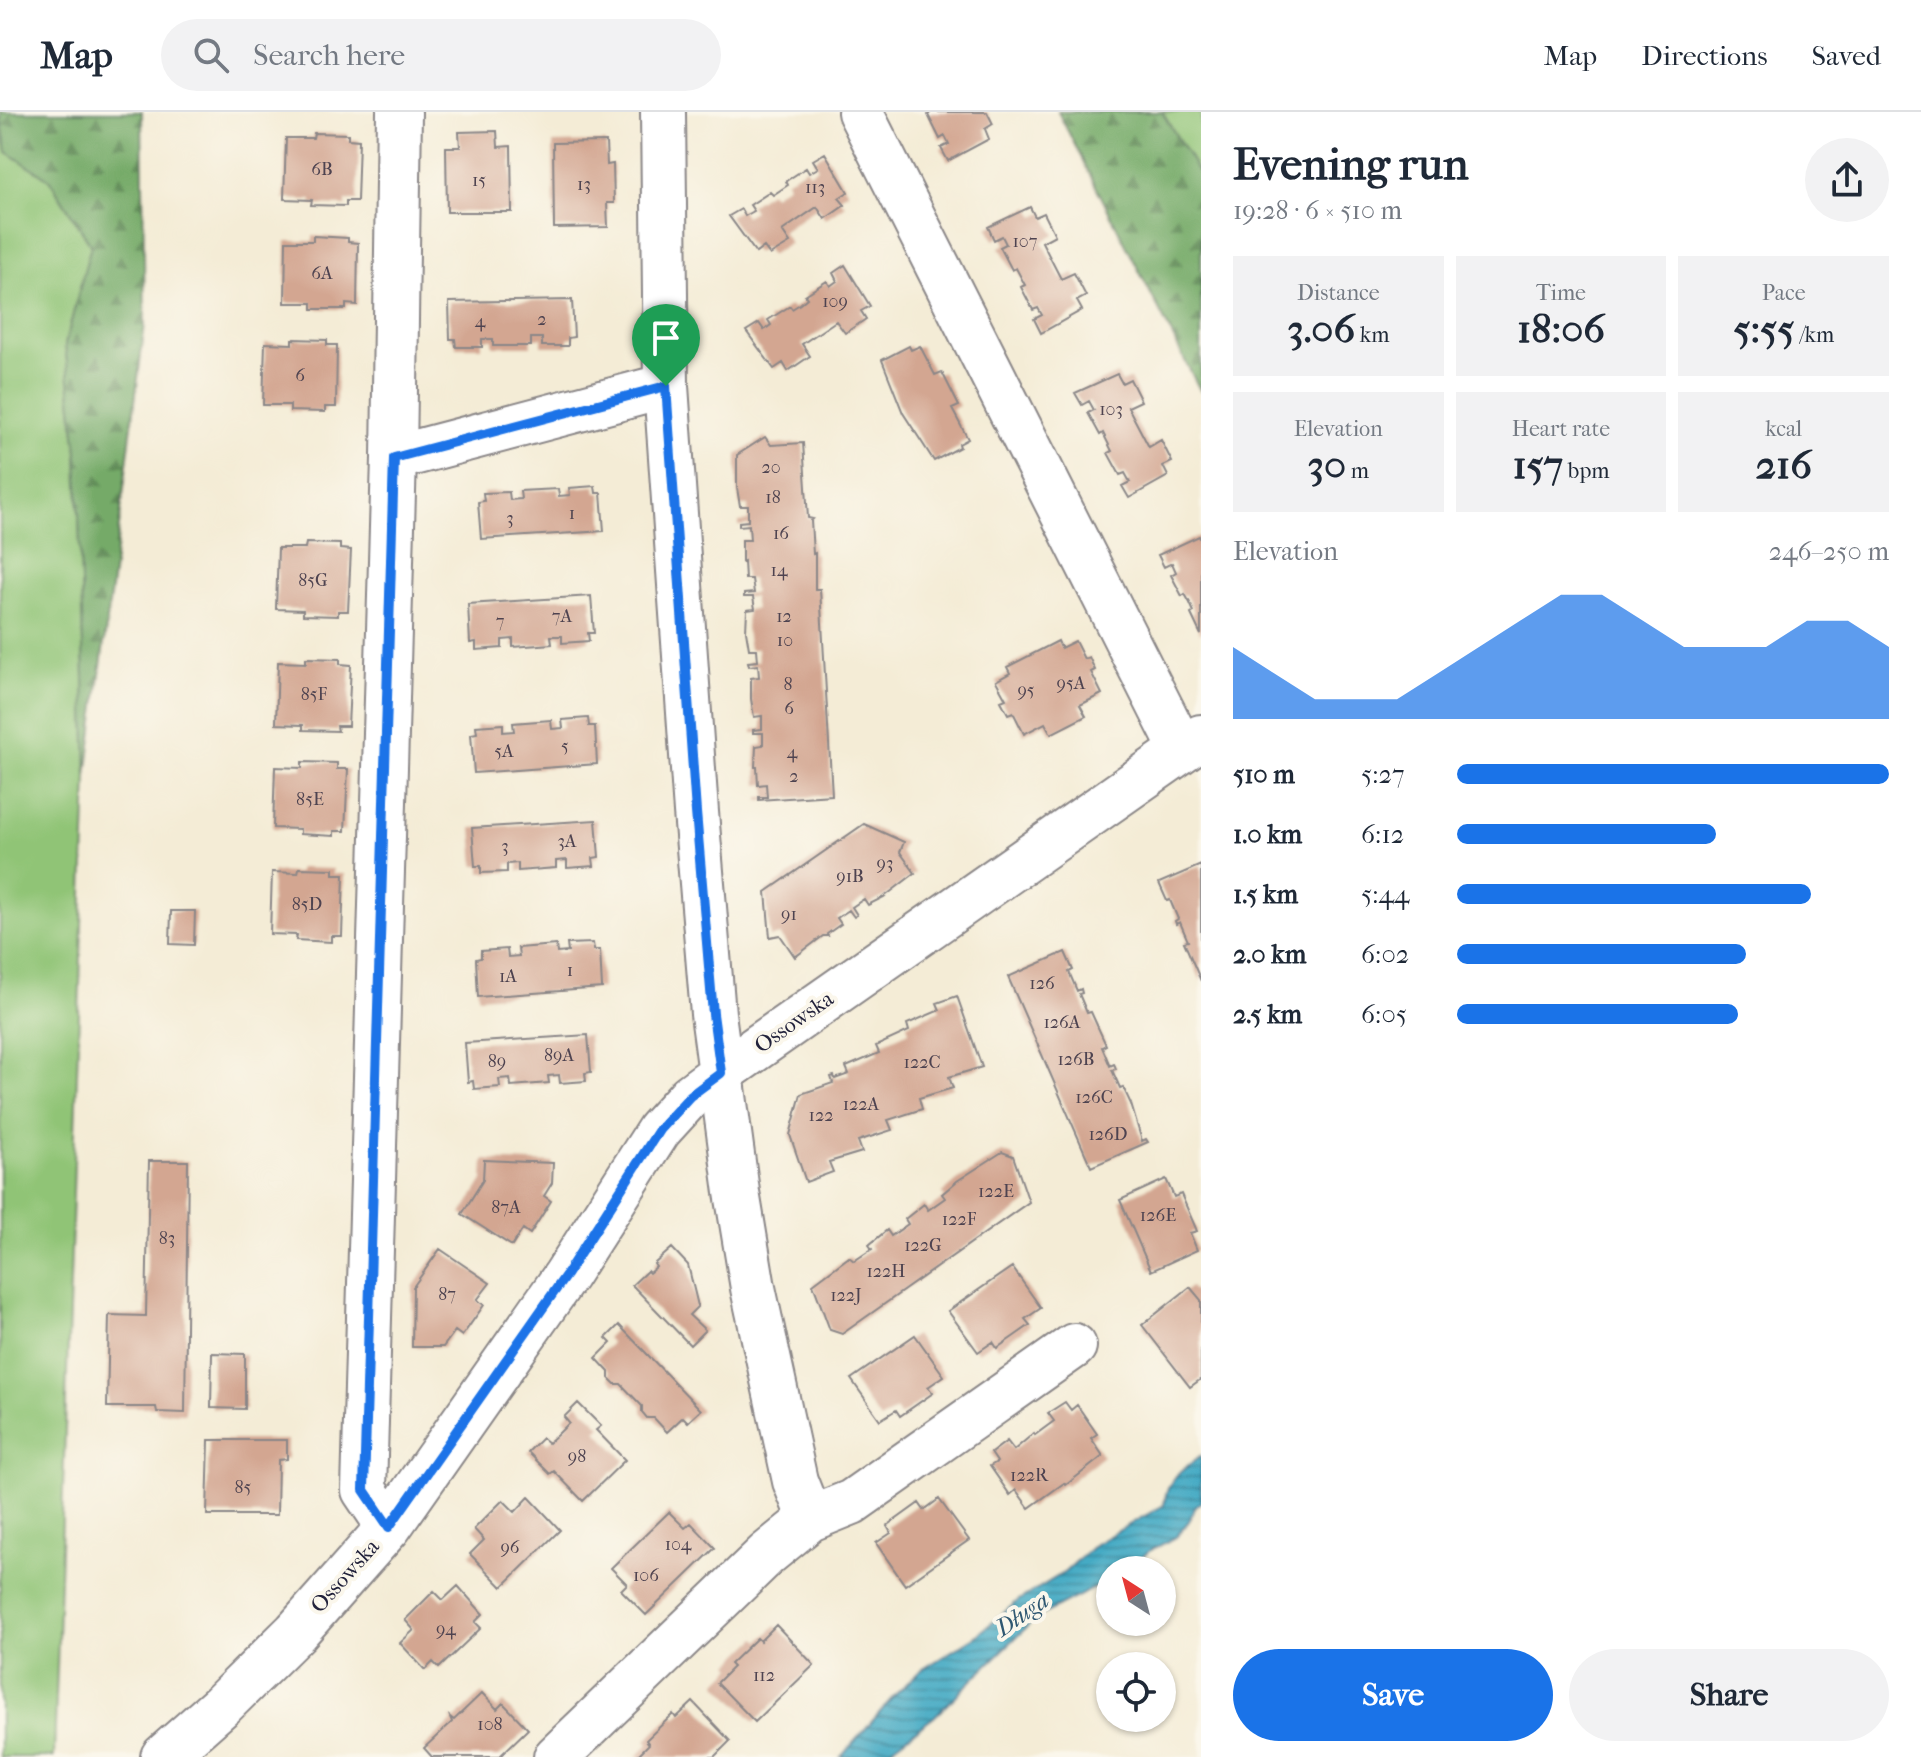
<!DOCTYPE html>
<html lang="en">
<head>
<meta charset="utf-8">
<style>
	:root { --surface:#fff; --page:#f2f2f3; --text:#1f2937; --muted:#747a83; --line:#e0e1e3; --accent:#1a73e8 }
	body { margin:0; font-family:"IM FELL French Canon",serif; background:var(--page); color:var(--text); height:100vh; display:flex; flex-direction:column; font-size:30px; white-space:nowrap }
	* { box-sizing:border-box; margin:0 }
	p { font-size:26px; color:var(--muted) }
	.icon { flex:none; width:44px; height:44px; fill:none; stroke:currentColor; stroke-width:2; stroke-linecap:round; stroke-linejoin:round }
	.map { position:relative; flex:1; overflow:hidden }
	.details { display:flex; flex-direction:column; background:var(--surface); width:720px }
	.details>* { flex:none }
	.needle { width:52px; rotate:324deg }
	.fabs { position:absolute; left:1096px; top:1444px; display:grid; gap:16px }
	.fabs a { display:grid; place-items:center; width:80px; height:80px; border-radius:50%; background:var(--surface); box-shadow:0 2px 6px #0004; font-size:40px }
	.pin { position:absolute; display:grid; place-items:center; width:68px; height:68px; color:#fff; margin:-82px -34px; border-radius:50% 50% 50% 0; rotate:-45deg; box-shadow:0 0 8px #0007 }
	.pin .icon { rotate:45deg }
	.round { display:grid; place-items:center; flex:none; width:84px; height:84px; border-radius:42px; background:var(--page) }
	.head { display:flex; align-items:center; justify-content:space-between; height:136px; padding:0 32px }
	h1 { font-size:44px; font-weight:700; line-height:60px }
	.metrics { display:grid; grid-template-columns:repeat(3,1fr); gap:12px; height:136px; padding:8px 32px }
	.metrics div { display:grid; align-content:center; border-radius:0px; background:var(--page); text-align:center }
	.metrics b { font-size:40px; font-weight:700 }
	.metrics small { font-size:22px; font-weight:400 }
	.metrics p { font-size:22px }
	.chart { height:224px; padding:16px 32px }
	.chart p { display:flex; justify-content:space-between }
	.chart svg { width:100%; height:144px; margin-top:8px; fill:var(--accent); opacity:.7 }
	.cta { display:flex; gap:16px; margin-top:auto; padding:16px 32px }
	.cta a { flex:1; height:92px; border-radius:48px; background:var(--accent); color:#fff; font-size:32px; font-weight:700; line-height:92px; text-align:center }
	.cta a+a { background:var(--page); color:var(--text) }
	ul { padding:0 32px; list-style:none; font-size:26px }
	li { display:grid; grid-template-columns:128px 96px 1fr; align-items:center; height:60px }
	li i { height:20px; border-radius:10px; background:var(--accent) }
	header { display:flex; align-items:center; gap:48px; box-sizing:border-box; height:112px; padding:0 40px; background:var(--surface); border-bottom:2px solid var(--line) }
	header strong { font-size:38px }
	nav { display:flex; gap:44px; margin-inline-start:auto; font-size:28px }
	.search { width:560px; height:72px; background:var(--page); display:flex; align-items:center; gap:20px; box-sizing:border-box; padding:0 28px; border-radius:44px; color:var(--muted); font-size:30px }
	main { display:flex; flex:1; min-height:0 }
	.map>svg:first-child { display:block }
</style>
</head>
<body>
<header>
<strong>Map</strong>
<div class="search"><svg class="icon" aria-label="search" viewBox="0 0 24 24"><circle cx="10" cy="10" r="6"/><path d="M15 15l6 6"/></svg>Search here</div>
<nav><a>Map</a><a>Directions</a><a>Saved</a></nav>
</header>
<main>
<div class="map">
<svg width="1201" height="1645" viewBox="0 0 1201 1645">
	<defs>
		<pattern id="forest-firs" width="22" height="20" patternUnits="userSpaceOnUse" patternTransform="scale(2)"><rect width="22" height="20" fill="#74aa67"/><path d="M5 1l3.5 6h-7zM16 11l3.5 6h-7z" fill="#5f8a56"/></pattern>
		<pattern id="water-rules" width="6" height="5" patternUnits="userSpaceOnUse" patternTransform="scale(2)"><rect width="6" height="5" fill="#44aac4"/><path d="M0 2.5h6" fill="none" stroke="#388aa0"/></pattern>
	</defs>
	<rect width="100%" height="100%" fill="#fbf7ec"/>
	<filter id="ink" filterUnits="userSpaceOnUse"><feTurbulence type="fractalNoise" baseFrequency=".0125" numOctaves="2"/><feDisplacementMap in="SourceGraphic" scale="16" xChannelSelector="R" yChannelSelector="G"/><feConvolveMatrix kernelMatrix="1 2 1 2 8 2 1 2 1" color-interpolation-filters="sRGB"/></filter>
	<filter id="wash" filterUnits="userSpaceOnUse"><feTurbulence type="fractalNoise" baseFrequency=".006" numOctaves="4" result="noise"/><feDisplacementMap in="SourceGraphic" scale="32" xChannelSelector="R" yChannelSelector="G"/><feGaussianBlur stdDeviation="1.8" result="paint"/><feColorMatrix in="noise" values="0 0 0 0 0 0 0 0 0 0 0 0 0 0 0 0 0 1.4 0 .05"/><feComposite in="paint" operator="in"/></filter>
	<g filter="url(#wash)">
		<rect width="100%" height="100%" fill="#f4ecd6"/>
		<path fill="#90c476" stroke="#597358" stroke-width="2" d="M 1162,0 L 1201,0 L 1201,65 Z
			M 0,7 L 7,40 L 49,67 L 91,133 L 65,233 L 77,339 L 87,664 L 54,1645 L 0,1645 Z"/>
		<path fill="url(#forest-firs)" stroke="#4b6651" stroke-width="2" d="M 0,0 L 142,0 L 145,212 L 87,664 L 77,339 L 65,233 L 91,133 L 49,67 L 7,40 Z
			M 1058,0 L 1162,0 L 1201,65 L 1201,280 Z"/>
		<path fill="url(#water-rules)" stroke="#336680" stroke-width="2" d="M 1201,1344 L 1201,1390 L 1194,1396 L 1189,1409 L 1176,1425 L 1149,1439 L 1127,1458 L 1110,1458 L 1110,1468 L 1036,1506 L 934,1605 L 880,1645 L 841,1645 L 895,1583 L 920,1559 L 976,1524 L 1019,1488 L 1065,1460 L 1095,1432 L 1164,1393 C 1167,1367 1180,1359 1201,1344 Z"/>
		<g id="blocks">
			<path fill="#d3a691" d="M 931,0 L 987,0 L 993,12 L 985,17 L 989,27 L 948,49 L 941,36 L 949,32 L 945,24 L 940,27 L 928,3 Z
				M 497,19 L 498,35 L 511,34 L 512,100 L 447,100 L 446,35 L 460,35 L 459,20 Z
				M 314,21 L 348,22 L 348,27 L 359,28 L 357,89 L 346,89 L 346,94 L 311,93 L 312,88 L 284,87 L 286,26 L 313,26 Z
				M 606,30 L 607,53 L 613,52 L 614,91 L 607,91 L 608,115 L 554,116 L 553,31 Z
				M 825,41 L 848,80 L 839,86 L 845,93 L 825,107 L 817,95 L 782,119 L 790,131 L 770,143 L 764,135 L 756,141 L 729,104 L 741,97 L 745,104 L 754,99 L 750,93 L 770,80 L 773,83 L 788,73 L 786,69 L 806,56 L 809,61 L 818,56 L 813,48 Z
				M 1030,95 L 1035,105 L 1044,101 L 1055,123 L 1042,130 L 1061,167 L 1074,161 L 1086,184 L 1077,189 L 1082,198 L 1041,221 L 1034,207 L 1042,203 L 1038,196 L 1033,198 L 1021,175 L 1025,173 L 1016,156 L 1012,158 L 1000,135 L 1006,132 L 1002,124 L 994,128 L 988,115 Z
				M 313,124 L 348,126 L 348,130 L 358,131 L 357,193 L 346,192 L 346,197 L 312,197 L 312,191 L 285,191 L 286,129 L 313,129 Z
				M 845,153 L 870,194 L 861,199 L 866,207 L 845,221 L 836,209 L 802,232 L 810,244 L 788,259 L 783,251 L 774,257 L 746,219 L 759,211 L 764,218 L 771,213 L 768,208 L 790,194 L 792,197 L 800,192 L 807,186 L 805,183 L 827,169 L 830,174 L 837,169 L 833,161 Z
				M 572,188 L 574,225 L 568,226 L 568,234 L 542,234 L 542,226 L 531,226 L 531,234 L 493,234 L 493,227 L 482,227 L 482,235 L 456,235 L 455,227 L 450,227 L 449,190 Z
				M 292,227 L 327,228 L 327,233 L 337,233 L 336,295 L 325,295 L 325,300 L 290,299 L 290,293 L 263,293 L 265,231 L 292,232 Z
				M 909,234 L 911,238 L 920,234 L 935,263 L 942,260 L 959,294 L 952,297 L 968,327 L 959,332 L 960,335 L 934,349 L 903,301 L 882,248 Z
				M 1117,262 L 1122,271 L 1130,267 L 1141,289 L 1128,295 L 1149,335 L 1161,328 L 1172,350 L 1163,354 L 1168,364 L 1129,386 L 1122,374 L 1130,370 L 1125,361 L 1120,363 L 1108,341 L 1112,339 L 1103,321 L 1100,323 L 1088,301 L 1094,298 L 1089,289 L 1082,293 L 1075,281 Z
				M 765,325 L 771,333 L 803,331 L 808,406 L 813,407 L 811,409 L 813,442 L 815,441 L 815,477 L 820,477 L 832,683 L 759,688 L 759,685 L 767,685 L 766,672 L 758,673 L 757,655 L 755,655 L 756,634 L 763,633 L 763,621 L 753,621 L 753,618 L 762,617 L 762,604 L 754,605 L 751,587 L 751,566 L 759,565 L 758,553 L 749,554 L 748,550 L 758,549 L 757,537 L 749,537 L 746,519 L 747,498 L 755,497 L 753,485 L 744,485 L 744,482 L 754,481 L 752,467 L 745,467 L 744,449 L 742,450 L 742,428 L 750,428 L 749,413 L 739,414 L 739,410 L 748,409 L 748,394 L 740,394 L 737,376 L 737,343 Z
				M 595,374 L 596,381 L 601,381 L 604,419 L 481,427 L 478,390 L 484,389 L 483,381 L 509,380 L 510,388 L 521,387 L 520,379 L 558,377 L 559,384 L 570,383 L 569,376 Z
				M 1199,424 L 1201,428 L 1201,523 L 1191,502 L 1194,500 L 1190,491 L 1185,482 L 1182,484 L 1171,463 L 1176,460 L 1172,451 L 1164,455 L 1158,443 Z
				M 306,431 L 340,432 L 340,437 L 351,438 L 348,499 L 338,499 L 338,504 L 303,503 L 303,498 L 276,497 L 278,436 L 305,436 Z
				M 591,484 L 594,521 L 588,521 L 589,529 L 562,531 L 562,524 L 551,524 L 552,532 L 513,535 L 513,527 L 502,528 L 502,536 L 476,538 L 476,530 L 470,531 L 468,492 Z
				M 1058,529 L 1061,536 L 1075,529 L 1084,547 L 1089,545 L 1095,558 L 1091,560 L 1102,582 L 1080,593 L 1086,604 L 1051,622 L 1045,611 L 1024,622 L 1013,600 L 1008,602 L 1001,589 L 1006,587 L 996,569 L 1010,561 L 1007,555 Z
				M 306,546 L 340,547 L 340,552 L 351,553 L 348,614 L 337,614 L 338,619 L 303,618 L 303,613 L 276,612 L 278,550 L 306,551 Z
				M 588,606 L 589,614 L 595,614 L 597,652 L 474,661 L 471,622 L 477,621 L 476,614 L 503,612 L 503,620 L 514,619 L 513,611 L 551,608 L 552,617 L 563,616 L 562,608 Z
				M 302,650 L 337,651 L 337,657 L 348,657 L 345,719 L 334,719 L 334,724 L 300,722 L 300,717 L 273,716 L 275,655 L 302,656 Z
				M 596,708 L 599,745 L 593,746 L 594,754 L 567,756 L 567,748 L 556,749 L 556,756 L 518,759 L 518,751 L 507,752 L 507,760 L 481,761 L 481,754 L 475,754 L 472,716 Z
				M 864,712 L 904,730 L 900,740 L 915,761 L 884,785 L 868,793 L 864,787 L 852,795 L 857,803 L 854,805 L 849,798 L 837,806 L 841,812 L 827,822 L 828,824 L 823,824 L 795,845 L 780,823 L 770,825 L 766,780 Z
				M 1201,753 L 1201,869 L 1184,830 L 1188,829 L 1180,810 L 1176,812 L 1175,809 L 1178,807 L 1170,788 L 1167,789 L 1159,771 Z
				M 299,756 L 333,757 L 333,762 L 344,762 L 342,824 L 331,824 L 331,830 L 296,828 L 297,823 L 270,822 L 272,760 L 298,761 Z
				M 171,799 L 195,799 L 194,833 L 170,832 Z
				M 593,831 L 594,838 L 600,838 L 602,876 L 478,885 L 476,847 L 481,846 L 481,839 L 507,837 L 508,845 L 519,844 L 518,836 L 556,833 L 557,841 L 568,840 L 567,832 Z
				M 1065,840 L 1073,858 L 1069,860 L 1077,879 L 1081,877 L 1082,881 L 1079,882 L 1087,901 L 1091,900 L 1106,933 L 1102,935 L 1110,954 L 1114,952 L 1115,954 L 1116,957 L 1112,958 L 1120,976 L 1123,975 L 1131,992 L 1142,1029 L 1146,1027 L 1148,1030 L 1091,1055 L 1008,865 Z
				M 957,884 L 982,955 L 949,965 L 953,976 L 919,986 L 922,997 L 888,1008 L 892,1018 L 858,1029 L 862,1040 L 829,1050 L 833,1060 L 806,1070 L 790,1023 L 801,982 L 833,971 L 831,965 L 834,964 L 835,967 L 849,962 L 846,955 L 879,941 L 876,934 L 909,919 L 907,912 L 940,898 L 937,891 Z
				M 588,923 L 591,960 L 585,961 L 586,969 L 560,971 L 559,963 L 548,964 L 549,971 L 511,974 L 510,966 L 499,967 L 500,975 L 474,977 L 473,969 L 468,970 L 465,931 Z
				M 1002,1040 L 1013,1044 L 1029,1090 L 842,1222 L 830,1218 L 813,1172 L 849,1145 L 854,1149 L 872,1137 L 869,1133 L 887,1118 L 891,1124 L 908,1112 L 905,1107 L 924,1092 L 928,1098 L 945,1086 L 942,1082 L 957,1069 Z
				M 484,1048 L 553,1051 L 552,1071 L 544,1084 L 551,1089 L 530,1122 L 523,1117 L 512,1134 L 462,1102 L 483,1068 Z
				M 149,1049 L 188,1049 L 185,1301 L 157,1300 L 156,1295 L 107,1295 L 109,1203 L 146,1204 Z
				M 1166,1067 L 1174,1085 L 1181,1082 L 1197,1119 L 1190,1121 L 1197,1138 L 1151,1159 L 1120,1088 Z
				M 672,1136 L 688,1153 L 698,1194 L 689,1203 L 705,1218 L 690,1233 L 632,1173 L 647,1159 L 649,1161 L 656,1155 L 654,1152 Z
				M 440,1137 L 490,1171 L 477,1188 L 484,1193 L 462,1224 L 455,1219 L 443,1235 L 412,1235 L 413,1175 Z
				M 1012,1155 L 1041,1196 L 1025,1207 L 1030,1213 L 1013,1225 L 997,1236 L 993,1230 L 978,1240 L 948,1199 Z
				M 1190,1175 L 1201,1188 L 1201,1267 L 1190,1275 L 1142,1213 Z
				M 619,1213 L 701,1298 L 688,1310 L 683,1305 L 667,1320 L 654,1306 L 647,1306 L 642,1300 L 642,1294 L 621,1272 L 615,1272 L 609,1266 L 609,1260 L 596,1246 L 611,1231 L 606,1226 Z
				M 915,1223 L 944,1264 L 928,1275 L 933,1281 L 900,1304 L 896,1298 L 880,1308 L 851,1267 Z
				M 212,1241 L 245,1242 L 245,1297 L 211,1296 Z
				M 1065,1290 L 1071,1298 L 1077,1293 L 1097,1322 L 1091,1326 L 1103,1344 L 1066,1373 L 1064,1371 L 1029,1396 L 1016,1378 L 1010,1383 L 990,1354 L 997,1350 L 991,1341 L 1007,1329 L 1014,1338 L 1034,1321 L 1035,1323 L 1054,1309 L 1048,1301 Z
				M 578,1291 L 601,1314 L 596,1318 L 625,1348 L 583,1389 L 554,1359 L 550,1362 L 528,1340 L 542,1326 L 548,1331 L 558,1322 L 569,1311 L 564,1305 Z
				M 209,1328 L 287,1328 L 287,1347 L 278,1348 L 277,1403 L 207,1403 Z
				M 529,1385 L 560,1418 L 502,1475 L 470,1442 L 484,1428 L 474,1417 L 503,1388 L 515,1400 Z
				M 939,1387 L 969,1428 L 905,1473 L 876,1431 L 891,1421 L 887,1414 L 919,1391 L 924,1398 Z
				M 669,1400 L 685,1416 L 691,1411 L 715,1436 L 646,1503 L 621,1478 L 627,1472 L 611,1456 Z
				M 458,1474 L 483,1502 L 475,1510 L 481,1516 L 439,1556 L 433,1550 L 425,1558 L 400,1531 L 414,1518 L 405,1508 L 434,1479 L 443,1488 Z
				M 776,1513 L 814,1553 L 755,1610 L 717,1571 L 733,1555 L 730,1552 L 757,1526 L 760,1529 Z
				M 482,1581 L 497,1597 L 503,1591 L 528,1617 L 499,1645 L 432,1645 L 424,1636 L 452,1610 L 450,1605 L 454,1608 Z
				M 693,1590 L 730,1629 L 714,1645 L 636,1645 L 649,1632 L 646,1628 L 673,1602 L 676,1606 Z"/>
		</g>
	</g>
	<g filter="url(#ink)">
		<use href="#blocks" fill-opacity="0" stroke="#8b8788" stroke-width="2"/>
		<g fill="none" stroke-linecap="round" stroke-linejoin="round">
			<g stroke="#8b8788" stroke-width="48">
				<path id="minor" d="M 860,0 L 1182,638
					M 394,346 L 666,274
					M 810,1407 L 852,1390 L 1074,1234
					M 389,1415 L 364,1378 L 394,346 L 399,0
					M 163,1645 L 222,1593 L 296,1520 L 389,1415 L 566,1163 L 659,1018 L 690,984 L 721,961 L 1201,625
					M 556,1645 L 767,1442 L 810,1407 L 795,1369 L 753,1176 L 737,1080 L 713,902 L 696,700 L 666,274 L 663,0"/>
			</g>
			<use href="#minor" stroke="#fff" stroke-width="44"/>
		</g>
	</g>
	<g fill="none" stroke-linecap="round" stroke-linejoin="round" filter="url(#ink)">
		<g stroke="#fff" stroke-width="16">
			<path id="route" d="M 666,274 L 696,700 L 713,902 L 721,961 L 690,984 L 659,1018 L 566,1163 L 389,1415 L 364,1378 L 394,346 Z"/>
		</g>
		<use href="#route" stroke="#1a73e8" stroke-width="10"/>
	</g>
	<g text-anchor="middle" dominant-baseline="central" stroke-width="8" stroke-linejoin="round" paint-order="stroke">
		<g font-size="18" fill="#4e4350">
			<text x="322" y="57">6B</text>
			<text x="479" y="68">15</text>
			<text x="584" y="72">13</text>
			<text x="815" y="75">113</text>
			<text x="1025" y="129">107</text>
			<text x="322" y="161">6A</text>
			<text x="835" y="189">109</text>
			<text x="542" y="207">2</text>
			<text x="480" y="209">4</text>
			<text x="300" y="263">6</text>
			<text x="1111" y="297">103</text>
			<text x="771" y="355">20</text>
			<text x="773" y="385">18</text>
			<text x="572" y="401">1</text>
			<text x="510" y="406">3</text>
			<text x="781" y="421">16</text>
			<text x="779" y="458">14</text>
			<text x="313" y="468">85G</text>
			<text x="562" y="504">7A</text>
			<text x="784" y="504">12</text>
			<text x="500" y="509">7</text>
			<text x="785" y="528">10</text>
			<text x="1071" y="571">95A</text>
			<text x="788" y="572">8</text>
			<text x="1026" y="578">95</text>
			<text x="314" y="582">85F</text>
			<text x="789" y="596">6</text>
			<text x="565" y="634">5</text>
			<text x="504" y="639">5A</text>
			<text x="792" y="640">4</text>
			<text x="794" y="664">2</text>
			<text x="310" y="687">85E</text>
			<text x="567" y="729">3A</text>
			<text x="505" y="734">3</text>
			<text x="885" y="751">93</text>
			<text x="850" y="764">91B</text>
			<text x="307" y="792">85D</text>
			<text x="789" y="802">91</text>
			<text x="570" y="858">1</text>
			<text x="508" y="864">1A</text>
			<text x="1042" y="871">126</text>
			<text x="1062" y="910">126A</text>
			<text x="559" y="943">89A</text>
			<text x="1076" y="947">126B</text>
			<text x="497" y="949">89</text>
			<text x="922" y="950">122C</text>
			<text x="1094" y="985">126C</text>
			<text x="861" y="992">122A</text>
			<text x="821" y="1003">122</text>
			<text x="1108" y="1022">126D</text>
			<text x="996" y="1079">122E</text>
			<text x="506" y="1095">87A</text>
			<text x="1158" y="1103">126E</text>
			<text x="959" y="1107">122F</text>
			<text x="167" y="1126">83</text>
			<text x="923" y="1133">122G</text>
			<text x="886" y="1159">122H</text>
			<text x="447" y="1182">87</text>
			<text x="846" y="1183">122J</text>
			<text x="577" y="1344">98</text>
			<text x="1029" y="1363">122R</text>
			<text x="243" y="1375">85</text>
			<text x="678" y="1432">104</text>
			<text x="510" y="1435">96</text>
			<text x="646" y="1463">106</text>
			<text x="446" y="1517">94</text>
			<text x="764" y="1563">112</text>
			<text x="490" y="1612">108</text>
		</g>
		<g font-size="22" fill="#22223b" stroke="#fbf7ec">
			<text transform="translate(794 910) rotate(-35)">Ossowska</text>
			<text transform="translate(345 1464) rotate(-48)">Ossowska</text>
		</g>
		<g font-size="24" font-style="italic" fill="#305872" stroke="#fbf7ec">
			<text transform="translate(1022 1502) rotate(-34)">Długa</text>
		</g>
	</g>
</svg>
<div class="fabs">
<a><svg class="needle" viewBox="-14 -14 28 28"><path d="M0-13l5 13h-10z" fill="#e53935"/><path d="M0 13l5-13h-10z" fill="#747a83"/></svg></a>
<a><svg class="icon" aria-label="locate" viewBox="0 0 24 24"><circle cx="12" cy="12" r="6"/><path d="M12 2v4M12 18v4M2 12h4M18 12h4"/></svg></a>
</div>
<div class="pin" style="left:666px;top:274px;background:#1e9e55"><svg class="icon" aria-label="arrive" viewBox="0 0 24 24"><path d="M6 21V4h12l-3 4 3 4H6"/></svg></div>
</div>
<section class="details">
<div class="head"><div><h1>Evening run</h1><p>19:28 · 6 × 510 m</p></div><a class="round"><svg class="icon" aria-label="share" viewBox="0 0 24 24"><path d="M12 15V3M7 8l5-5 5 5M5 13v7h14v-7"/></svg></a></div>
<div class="metrics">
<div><p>Distance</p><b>3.06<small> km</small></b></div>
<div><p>Time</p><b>18:06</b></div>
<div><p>Pace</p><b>5:55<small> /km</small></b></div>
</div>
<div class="metrics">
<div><p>Elevation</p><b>30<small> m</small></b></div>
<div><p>Heart rate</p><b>157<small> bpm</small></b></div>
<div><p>kcal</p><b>216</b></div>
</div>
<div class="chart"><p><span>Elevation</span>246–250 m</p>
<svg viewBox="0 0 160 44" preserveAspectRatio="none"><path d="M0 44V22L10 30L20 38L30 38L40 38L50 30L60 22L70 14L80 6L90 6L100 14L110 22L120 22L130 22L140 14L150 14L160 22V44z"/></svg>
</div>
<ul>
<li><b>510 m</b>5:27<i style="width:100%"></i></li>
<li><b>1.0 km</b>6:12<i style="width:60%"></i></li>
<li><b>1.5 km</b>5:44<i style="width:82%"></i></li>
<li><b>2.0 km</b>6:02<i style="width:67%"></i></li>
<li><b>2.5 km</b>6:05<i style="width:65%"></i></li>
</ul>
<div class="cta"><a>Save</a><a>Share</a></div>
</section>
</main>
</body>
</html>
